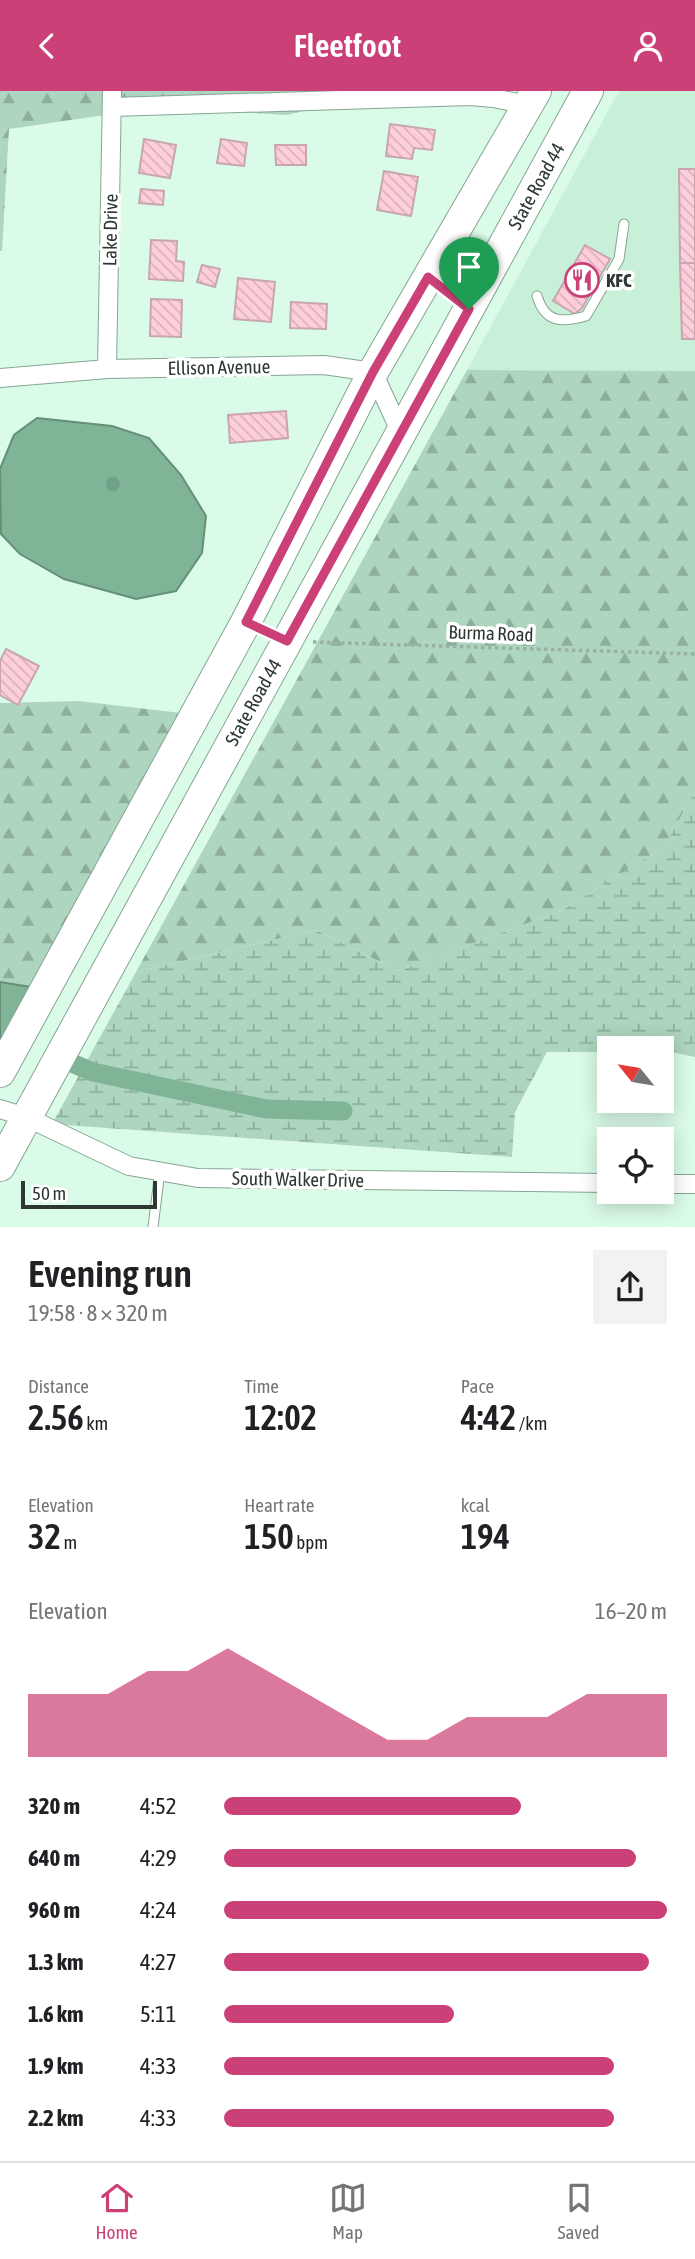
<!DOCTYPE html>
<html lang="en">
<head>
<meta charset="utf-8">
<style>
	:root { --surface:#fff; --page:#f2f2f2; --text:#202124; --muted:#757577; --line:#e0e0e0; --accent:#cb4076 }
	body { margin:0; font-family:"Asap Condensed",sans-serif; background:var(--page); color:var(--text); height:100vh; display:flex; flex-direction:column; font-size:26px; white-space:nowrap }
	* { box-sizing:border-box; margin:0 }
	p { font-size:23px; color:var(--muted) }
	.icon { flex:none; width:38px; height:38px; fill:none; stroke:currentColor; stroke-width:2; stroke-linecap:round; stroke-linejoin:round }
	.map { position:relative; height:1136px; overflow:hidden }
	.drawer { display:flex; flex-direction:column; background:var(--surface); flex:1 }
	.drawer>* { flex:none }
	.needle { width:46px; rotate:300deg }
	.fabs { position:absolute; left:597px; top:945px; display:grid; gap:14px }
	.fabs a { display:grid; place-items:center; width:77px; height:77px; border-radius:0px; background:var(--surface); box-shadow:0 4px 18px #0003; font-size:35px }
	.scale { position:absolute; left:21px; bottom:18px; width:136px; box-sizing:border-box; padding-left:7px; border:4px solid #2c3831; border-top:0; font-size:19px; line-height:24px; white-space:nowrap; color:#2c3831; -webkit-text-stroke:5px #fff; paint-order:stroke }
	.pin { position:absolute; display:grid; place-items:center; width:60px; height:60px; color:#fff; margin:-72px -30px; border-radius:50% 50% 50% 0; rotate:-45deg; box-shadow:0 0 7px #0007 }
	.pin .icon { rotate:45deg }
	.round { display:grid; place-items:center; flex:none; width:74px; height:74px; border-radius:0px; background:var(--page) }
	.summary { display:flex; align-items:center; justify-content:space-between; height:119px; padding:0 28px }
	h1 { font-size:38px; font-weight:600; line-height:52px }
	.stats { display:grid; grid-template-columns:repeat(3,1fr); gap:10px; height:119px; padding:7px 28px }
	.stats div { display:grid; align-content:center }
	.stats b { font-size:35px; font-weight:600 }
	.stats small { font-size:19px; font-weight:400 }
	.stats p { font-size:19px }
	.chart { height:196px; padding:14px 28px }
	.chart p { display:flex; justify-content:space-between }
	.chart svg { width:100%; height:126px; margin-top:7px; fill:var(--accent); opacity:.7 }
	ul { padding:0 28px; list-style:none; font-size:23px }
	li { display:grid; grid-template-columns:112px 84px 1fr; align-items:center; height:52px }
	li i { height:18px; border-radius:9px; background:var(--accent) }
	header { display:flex; justify-content:space-between; align-items:center; height:91px; padding:0 28px; background:var(--accent); color:#fff; font-size:32px; font-weight:600 }
	.dock { display:flex; justify-content:space-around; align-items:center; height:98px; border-top:2px solid var(--line); background:var(--surface); font-size:19px; color:var(--muted) }
	.dock a { display:grid; justify-items:center; gap:4px }
	.dock .on { color:var(--accent) }
	.map>svg:first-child { display:block }
</style>
</head>
<body>
<header><svg class="icon" aria-label="back" viewBox="0 0 24 24"><path d="M15 5l-7 7 7 7"/></svg>Fleetfoot<svg class="icon" aria-label="person" viewBox="0 0 24 24"><circle cx="12" cy="8" r="4"/><path d="M4 21q1-7 8-7t8 7"/></svg></header>
<div class="map">
<svg width="695" height="1136" viewBox="0 0 695 1136">
	<defs>
		<pattern id="forest-firs" width="22" height="20" patternUnits="userSpaceOnUse" patternTransform="scale(1.75)"><rect width="22" height="20" fill="#aed5bf"/><path d="M5 1l3.5 6h-7zM16 11l3.5 6h-7z" fill="#8eae9c"/></pattern>
		<pattern id="wetland-marsh" width="20" height="14" patternUnits="userSpaceOnUse" patternTransform="scale(1.75)"><rect width="20" height="14" fill="#aed5bf"/><path d="M1 5h8M5 5V1M11 12h8M15 12V8" fill="none" stroke="#8eae9c"/></pattern>
		<pattern id="building-back-hatch" width="6" height="6" patternUnits="userSpaceOnUse" patternTransform="scale(1.75)"><rect width="6" height="6" fill="#fecfdb"/><path d="M-1 5l2 2M0 0l6 6M5-1l2 2" fill="none" stroke="#dab2bc"/></pattern>
	</defs>
	<rect width="100%" height="100%" fill="#dafbe8"/>
	<path fill="#c8f0d9" d="M 619,0 L 695,0 L 695,280 L 467,279 Z"/>
	<path fill="url(#forest-firs)" d="M 0,0 L 393,0 L 286,24 L 160,16 L 9,38 L 2,160 L 0,160 Z
		M 467,279 L 695,280 L 695,700 L 664,756 L 561,820 L 398,880 L 316,839 L 136,881 Z
		M 79,610 L 181,622 L 31,896 L 0,891 L 0,612 Z"/>
	<path fill="url(#wetland-marsh)" d="M 695,700 L 695,966 L 662,959 L 662,957 L 609,957 L 609,961 L 547,961 L 515,1021 L 512,1066 L 52,1033 L 136,881 L 316,839 L 398,880 L 561,820 L 664,756 Z"/>
	<path fill="#7fb497" stroke="#668f78" stroke-width="2" d="M 37,327 L 112,335 L 149,347 L 181,384 L 206,425 L 202,462 L 176,500 L 136,508 L 64,488 L 20,463 L 1,443 L 0,378 L 14,344 Z
		M 0,891 L 31,896 L 0,952 Z"/>
	<g fill="none" stroke-linecap="round" stroke-linejoin="round">
		<path stroke="#7fb497" stroke-width="19" d="M 74,973 L 93,981 L 266,1018 L 343,1020"/>
	</g>
	<path fill="url(#building-back-hatch)" stroke="#c8a6af" stroke-width="2" d="M 390,33 L 435,39 L 432,59 L 414,57 L 412,68 L 386,65 Z
		M 144,48 L 176,54 L 170,87 L 139,82 Z
		M 221,48 L 247,52 L 244,75 L 217,72 Z
		M 275,54 L 306,54 L 306,74 L 276,74 Z
		M 679,78 L 695,78 L 695,172 L 680,172 Z
		M 384,80 L 418,86 L 411,125 L 377,119 Z
		M 141,98 L 164,100 L 163,114 L 139,112 Z
		M 151,149 L 177,150 L 176,170 L 184,171 L 183,190 L 149,188 Z
		M 585,154 L 610,168 L 582,217 L 575,223 L 553,210 Z
		M 680,172 L 695,172 L 695,248 L 682,248 Z
		M 202,174 L 220,178 L 215,196 L 197,191 Z
		M 238,187 L 275,191 L 271,231 L 234,228 Z
		M 151,208 L 182,209 L 181,246 L 150,245 Z
		M 291,211 L 327,213 L 326,238 L 290,237 Z
		M 286,320 L 288,347 L 230,352 L 228,324 Z
		M 6,558 L 39,575 L 18,614 L 0,604 L 0,570 Z"/>
	<g fill="none" stroke-linecap="round" stroke-linejoin="round">
		<g stroke="#86a593" stroke-width="11">
			<path id="service" d="M 433,189 L 466,215
				M 537,205 C 545,232 562,232 586,225 L 619,168 L 624,133
				M 153,1136 L 160,1080"/>
		</g>
		<g stroke="#86a593" stroke-width="20">
			<path id="minor" d="M 112,16 L 470,5 L 493,7 L 528,14
				M 107,278 L 112,0
				M 0,287 L 107,278 L 324,274 L 373,281 L 400,340
				M 0,1018 L 26,1026 L 129,1075 L 198,1087 L 609,1092
				M 662,1093 L 695,1093"/>
		</g>
		<g stroke="#86a593" stroke-width="32">
			<path id="primary" d="M 0,981 L 246,531 L 373,281 L 536,0
				M 0,1075 L 588,0"/>
		</g>
		<path stroke="#98b1a3" stroke-width="3.5" stroke-dasharray="3.5 3.5" stroke-linecap="butt" d="M 313,551 L 695,563"/>
		<use href="#service" stroke="#fff" stroke-width="9"/>
		<use href="#minor" stroke="#fff" stroke-width="18"/>
		<use href="#primary" stroke="#fff" stroke-width="30"/>
	</g>
	<circle fill="#6fa189" cx="113" cy="393" r="7"/>
	<g fill="none" stroke-linecap="round" stroke-linejoin="round">
		<g stroke="#fff" stroke-width="14">
			<path id="route" d="M 428,186 L 469,218 L 287,550 L 246,531 L 373,281 Z"/>
		</g>
		<use href="#route" stroke="#cb4076" stroke-width="9"/>
	</g>
	<defs>
		<g id="restaurant-ring" transform="scale(1.75)"><circle r="9.5" fill="#fff" stroke="#cb4076" stroke-width="1.5"/><path d="M-5-6h1v4h1v-4h1v4h1v-4h1v5L-1.5 .5V6h-2V.5L-5-1ZM5-6V6H3V1.5H1.5Q1.5-4 5-6Z" fill="#cb4076"/></g>
	</defs>
	<g fill-rule="evenodd">
		<use href="#restaurant-ring" x="582" y="189"/>
	</g>
	<g text-anchor="middle" dominant-baseline="central" stroke-width="7" stroke-linejoin="round" paint-order="stroke">
		<g font-size="19" fill="#2c3831" stroke="#fff">
			<text transform="translate(536 95) rotate(-61)">State Road 44</text>
			<text transform="translate(110 139) rotate(-89)">Lake Drive</text>
			<text transform="translate(219 276) rotate(-1)">Ellison Avenue</text>
			<text transform="translate(491 542) rotate(2)">Burma Road</text>
			<text transform="translate(253 611) rotate(-61)">State Road 44</text>
			<text transform="translate(298 1088) rotate(1)">South Walker Drive</text>
		</g>
		<g font-size="19" font-weight="bold" fill="#2c3831" stroke="#fff" text-anchor="start">
			<text x="606" y="189">KFC</text>
		</g>
	</g>
</svg>
<div class="fabs">
<a><svg class="needle" viewBox="-14 -14 28 28"><path d="M0-13l5 13h-10z" fill="#e53935"/><path d="M0 13l5-13h-10z" fill="#757577"/></svg></a>
<a><svg class="icon" aria-label="locate" viewBox="0 0 24 24"><circle cx="12" cy="12" r="6"/><path d="M12 2v4M12 18v4M2 12h4M18 12h4"/></svg></a>
</div>
<div class="scale">50 m</div>
<div class="pin" style="left:469px;top:218px;background:#1e9e55"><svg class="icon" aria-label="arrive" viewBox="0 0 24 24"><path d="M6 21V4h12l-3 4 3 4H6"/></svg></div>
</div>
<section class="drawer">
<div class="summary"><div><h1>Evening run</h1><p>19:58 · 8 × 320 m</p></div><a class="round"><svg class="icon" aria-label="share" viewBox="0 0 24 24"><path d="M12 15V3M7 8l5-5 5 5M5 13v7h14v-7"/></svg></a></div>
<div class="stats">
<div><p>Distance</p><b>2.56<small> km</small></b></div>
<div><p>Time</p><b>12:02</b></div>
<div><p>Pace</p><b>4:42<small> /km</small></b></div>
</div>
<div class="stats">
<div><p>Elevation</p><b>32<small> m</small></b></div>
<div><p>Heart rate</p><b>150<small> bpm</small></b></div>
<div><p>kcal</p><b>194</b></div>
</div>
<div class="chart"><p><span>Elevation</span>16–20 m</p>
<svg viewBox="0 0 160 44" preserveAspectRatio="none"><path d="M0 44V22L10 22L20 22L30 14L40 14L50 6L60 14L70 22L80 30L90 38L100 38L110 30L120 30L130 30L140 22L150 22L160 22V44z"/></svg>
</div>
<ul>
<li><b>320 m</b>4:52<i style="width:67%"></i></li>
<li><b>640 m</b>4:29<i style="width:93%"></i></li>
<li><b>960 m</b>4:24<i style="width:100%"></i></li>
<li><b>1.3 km</b>4:27<i style="width:96%"></i></li>
<li><b>1.6 km</b>5:11<i style="width:52%"></i></li>
<li><b>1.9 km</b>4:33<i style="width:88%"></i></li>
<li><b>2.2 km</b>4:33<i style="width:88%"></i></li>
</ul>
</section>
<nav class="dock">
<a class="on"><svg class="icon" aria-label="home" viewBox="0 0 24 24"><path d="M3 11l9-7 9 7M6 9v11h12V9"/></svg>Home</a>
<a><svg class="icon" aria-label="map" viewBox="0 0 24 24"><path d="M3 6l6-2 6 2 6-2v14l-6 2-6-2-6 2zM9 4v14M15 6v14"/></svg>Map</a>
<a><svg class="icon" aria-label="saved" viewBox="0 0 24 24"><path d="M7 4h10v16l-5-4-5 4z"/></svg>Saved</a>
</nav>
</body>
</html>
